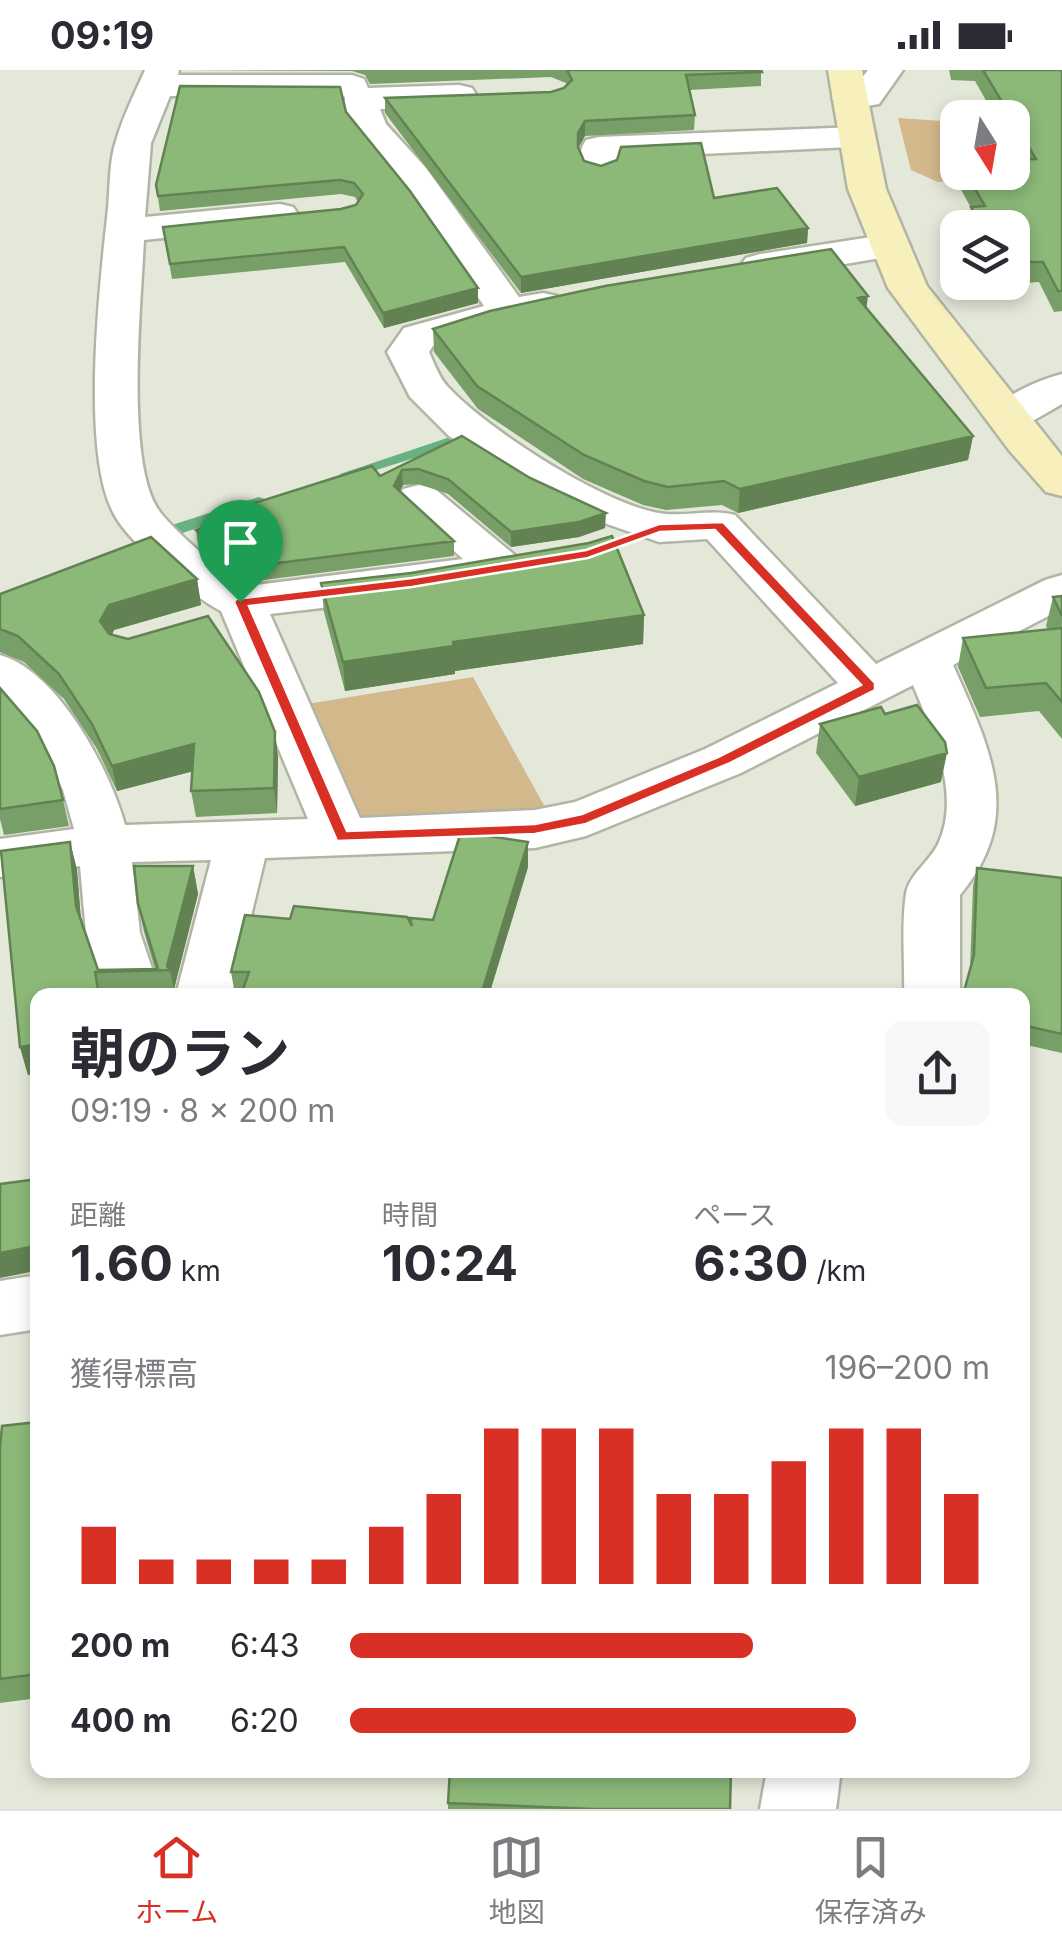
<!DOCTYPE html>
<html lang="ja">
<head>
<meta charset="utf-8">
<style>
	:root { --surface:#fff; --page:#f7f7f7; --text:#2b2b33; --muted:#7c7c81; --line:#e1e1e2; --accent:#d93025 }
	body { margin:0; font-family:Inter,"Noto Sans JP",sans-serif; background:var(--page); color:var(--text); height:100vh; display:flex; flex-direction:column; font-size:38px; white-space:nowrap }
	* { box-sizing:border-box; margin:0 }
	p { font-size:32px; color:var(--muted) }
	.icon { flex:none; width:55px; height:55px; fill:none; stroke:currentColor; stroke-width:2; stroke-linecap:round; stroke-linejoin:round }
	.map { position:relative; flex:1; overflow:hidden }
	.details { position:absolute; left:30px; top:918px; width:1000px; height:790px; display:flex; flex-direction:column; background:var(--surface); border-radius:20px; box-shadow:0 5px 15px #0003 }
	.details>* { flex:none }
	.needle { width:65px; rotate:169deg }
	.buttons { position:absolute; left:940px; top:30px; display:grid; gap:20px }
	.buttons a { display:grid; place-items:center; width:90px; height:90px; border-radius:20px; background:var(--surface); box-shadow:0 5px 15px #0003; font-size:50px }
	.pin { position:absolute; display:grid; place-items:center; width:85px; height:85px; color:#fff; margin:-102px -42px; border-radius:50% 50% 50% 0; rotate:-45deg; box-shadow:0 0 10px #0007 }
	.pin .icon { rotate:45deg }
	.round { display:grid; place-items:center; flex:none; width:105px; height:105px; border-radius:20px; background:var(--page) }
	.summary { display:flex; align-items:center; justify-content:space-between; height:170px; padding:0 40px }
	h1 { font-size:55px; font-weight:700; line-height:75px }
	.stats { display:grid; grid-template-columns:repeat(3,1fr); gap:15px; height:170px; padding:10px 40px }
	.stats div { display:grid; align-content:center }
	.stats b { font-size:50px; font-weight:700 }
	.stats small { font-size:28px; font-weight:400 }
	.stats p { font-size:28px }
	.chart { height:280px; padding:20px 40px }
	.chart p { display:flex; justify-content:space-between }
	.chart svg { width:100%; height:180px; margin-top:10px; stroke:var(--accent); stroke-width:6 }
	ul { padding:0 40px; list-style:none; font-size:32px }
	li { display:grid; grid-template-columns:160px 120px 1fr; align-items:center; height:75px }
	li i { height:25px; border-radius:12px; background:var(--accent) }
	.status { display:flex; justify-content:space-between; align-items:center; height:70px; padding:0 50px; background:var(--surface); direction:ltr }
	.status svg { height:28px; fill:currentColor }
	.menu { display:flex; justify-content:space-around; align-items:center; height:140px; border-top:2px solid var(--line); background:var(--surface); font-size:28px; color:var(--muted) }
	.menu a { display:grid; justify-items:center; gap:5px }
	.menu .on { color:var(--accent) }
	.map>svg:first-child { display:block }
</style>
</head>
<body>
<div class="status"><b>09:19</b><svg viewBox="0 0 49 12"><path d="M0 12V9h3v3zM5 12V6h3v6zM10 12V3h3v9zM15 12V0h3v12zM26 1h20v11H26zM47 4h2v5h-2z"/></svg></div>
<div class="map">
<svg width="1062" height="1739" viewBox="0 0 1062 1739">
	<rect width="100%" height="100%" fill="#e4e8d9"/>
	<path fill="#d3b88b" d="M 898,48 L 957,52 L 958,102 L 1009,103 L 1011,106 L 938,112 L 911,100 Z
		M 473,607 L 546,739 L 418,755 L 364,753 L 307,634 Z"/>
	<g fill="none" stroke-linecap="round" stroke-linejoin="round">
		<path fill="#67b182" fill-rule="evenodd" d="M 456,365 L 462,367 L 462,373 L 354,407 L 342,407 L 340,404 Z
			M 259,427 L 265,429 L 265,435 L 159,471 L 147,471 L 145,467 L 147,463 Z"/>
		<g stroke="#b1b5a6" stroke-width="5">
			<path id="street" d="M 145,0 L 179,0 L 178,5 L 352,5 L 364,9 L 368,18 L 459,15 L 472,18 L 477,26 L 472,34 L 459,37 L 380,39 L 386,54 L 426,98 L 519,227 L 543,223 L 557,226 L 563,235 L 557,244 L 433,276 L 429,282 C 434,293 439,307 447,316 C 485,358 609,439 666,444 C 690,446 711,439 735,445 L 876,594 L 1045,510 L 1062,505 L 1062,539 L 953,595 C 989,677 1026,746 960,825 L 960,925 L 904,925 C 905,892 901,856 906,824 C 909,804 931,791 939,772 C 961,723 932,661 913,615 L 741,703 L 586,766 L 535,778 L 265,788 L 232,925 L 176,925 L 211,790 L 132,792 L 140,863 L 161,925 L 105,925 L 86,863 L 80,796 L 0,807 L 0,769 L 74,759 L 63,720 L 46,685 L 0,630 L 0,585 C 58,601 110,700 125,755 L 308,749 L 221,541 C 192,526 129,473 114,444 C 80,382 100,211 108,139 C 110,117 109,92 116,71 C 123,46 135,23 145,0 ZM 170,26 L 345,27 L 344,38 L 350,54 L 414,133 L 484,236 L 404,258 L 387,282 L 410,327 L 449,366 L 555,436 L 659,472 L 707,469 L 838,613 L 705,679 L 575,732 L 535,740 L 360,748 L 270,544 C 352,534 437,528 517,507 L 524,497 L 517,487 L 435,419 L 419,415 L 403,419 L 397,429 L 463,489 L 247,516 C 226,506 168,457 156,436 C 126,384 141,232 144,170 L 280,156 L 293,153 L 299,145 L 293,137 L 280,134 L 145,147 L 151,73 Z
				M 868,0 L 903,0 L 879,34 L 850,39 L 837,36 L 832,28 L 837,20 L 855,17 Z
				M 857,57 L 870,60 L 875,68 L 870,76 L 618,88 L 613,104 L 600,107 L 587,104 C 579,93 578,81 586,70 L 599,67 Z
				M 891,164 L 905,168 L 910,176 L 905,184 L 760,208 L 746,204 L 740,196 L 746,188 L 760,184 Z
				M 1062,304 L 1062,334 C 1039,347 1019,363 992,356 L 986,347 C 1000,327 1038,310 1062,304 Z
				M 38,1205 L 38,1259 L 0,1265 L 0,1211 Z
				M 767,1700 L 841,1700 L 836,1739 L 760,1739 Z"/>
		</g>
		<g stroke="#b1b5a6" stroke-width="5">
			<path id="secondary" d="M 828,0 L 862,0 L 886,119 L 927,216 L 1062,386 L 1062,426 L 1046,422 L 1009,380 L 888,218 L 848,119 Z"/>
		</g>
		<use href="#street" fill="#fff" fill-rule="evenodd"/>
		<use href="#secondary" fill="#f7efbc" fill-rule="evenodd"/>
	</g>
	<path fill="#789f67" d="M 189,0 L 761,0 L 761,16 L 689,20 L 695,45 L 694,60 L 585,66 L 578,78 L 584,91 L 714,128 L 808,158 L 807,173 L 521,223 L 385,43 L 385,28 L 551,22 L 564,18 L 567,15 L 566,13 L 551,7 L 370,14 L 365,5 L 352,1 Z
		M 949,0 L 1062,0 L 1062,241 L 1054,242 L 1039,212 L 1026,213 L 1021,203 L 1012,204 L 1012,158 L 968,158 L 971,138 L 958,114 L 959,102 L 1012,102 L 1021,90 L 1012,75 L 1012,48 L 996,48 L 975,11 L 951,10 Z
		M 346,42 L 478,218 L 478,233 L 384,258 L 345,192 L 172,209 L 163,157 L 341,139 L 356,135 L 358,132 L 355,127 L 341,124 L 160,141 L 156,115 Z
		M 866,238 L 973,366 L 968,390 L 738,443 L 722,435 L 666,440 L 643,435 L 583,409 L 478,339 L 434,282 L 433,259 Z
		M 462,366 L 605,458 L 579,467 L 511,477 L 448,424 L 419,414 L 403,415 L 399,422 L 454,471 L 454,486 L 248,512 L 198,475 L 196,460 L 237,444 L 236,439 L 380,406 Z
		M 197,509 L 201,535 L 114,560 L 112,565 L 275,662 L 278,688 L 277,743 L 196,747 L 191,721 L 193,701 L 117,721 L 97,679 L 64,629 L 24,592 L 0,582 L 0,524 Z
		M 321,513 L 644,545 L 643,574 L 455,601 L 455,604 L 345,621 L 324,542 Z
		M 1062,526 L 1062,669 L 1039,641 L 980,647 L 958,597 L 963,568 L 1048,559 L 1046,556 L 1053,527 Z
		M 0,618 L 63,730 L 69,756 L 4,765 L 0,749 Z
		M 820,654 L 941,712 L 855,736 L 816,683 Z
		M 70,772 L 77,800 L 81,851 L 98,900 L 155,899 L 144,862 L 138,834 L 134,796 L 193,796 L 198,824 L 174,919 L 175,925 L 38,925 L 38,1003 L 28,1005 L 20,977 L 1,781 Z
		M 528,772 L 528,797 L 489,925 L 235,925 L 231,902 L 290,849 L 410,853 L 433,850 Z
		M 977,798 L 1062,808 L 1062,983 L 1022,974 L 1022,925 L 970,900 L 973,816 Z
		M 38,1352 L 38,1628 L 0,1633 L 0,1378 Z
		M 448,1733 L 730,1739 L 448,1739 Z"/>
	<path fill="#628254" d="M 585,51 L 585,66 L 578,78 L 578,63 Z
		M 808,158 L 807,173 L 521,223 L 521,207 Z
		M 478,218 L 478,233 L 384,258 L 383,243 Z
		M 868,226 L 865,249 L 858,228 Z
		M 973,366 L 968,390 L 738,443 L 740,419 Z
		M 402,400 L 403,415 L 394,432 L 394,416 Z
		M 606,443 L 605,458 L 579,467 L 511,477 L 511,462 Z
		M 197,509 L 201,535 L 114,560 L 105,577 L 100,551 L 109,535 Z
		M 644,545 L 643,574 L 455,601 L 455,604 L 345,621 L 343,592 L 453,572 Z
		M 275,662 L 278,688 L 277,743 L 274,718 Z
		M 194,674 L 198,700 L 117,721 L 112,696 Z
		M 947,683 L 941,712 L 855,736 L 859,707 Z
		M 70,772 L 77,800 L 82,864 L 76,836 Z
		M 528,772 L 528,797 L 489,925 L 481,925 Z
		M 193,796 L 198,824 L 174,919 L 170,900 L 167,896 Z
		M 38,974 L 38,1003 L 28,1005 L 20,977 Z
		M 30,1177 L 36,1201 L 0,1208 L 0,1183 Z"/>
	<path fill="#8cb978" stroke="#628254" stroke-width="2.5" d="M 567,0 L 761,0 L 762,2 L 686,5 L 695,45 L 585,51 L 578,63 L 578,77 L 584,91 L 601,96 L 617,90 L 621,77 L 701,73 L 714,128 L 777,118 L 808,158 L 521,207 L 385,28 L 551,22 L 564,18 L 572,10 Z
		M 983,0 L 1062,0 L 1062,221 L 1058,221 L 1043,192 L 1030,192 L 1025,183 L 1012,184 L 1012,158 L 982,158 L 971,137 L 985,136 L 965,102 L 1012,102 L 1012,90 L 1036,89 Z
		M 180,16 L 340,17 L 346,42 L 410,121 L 478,218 L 383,243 L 344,177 L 170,194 L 163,157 L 341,139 L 356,135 L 363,124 L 354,113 L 340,110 L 158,126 L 156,115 Z
		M 831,179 L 868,226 L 858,228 L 973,366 L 740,419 L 724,411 L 668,417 L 644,411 L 584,385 L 477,316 L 433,259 L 490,241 L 605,216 Z
		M 462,366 L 530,408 L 606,443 L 579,452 L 511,462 L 448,409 L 418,399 L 402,400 L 394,416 L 454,471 L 246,497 L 196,460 L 239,444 L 236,439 L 372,396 L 380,406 Z
		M 612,466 L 644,545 L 453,572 L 454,576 L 343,592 L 321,513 L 411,503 L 589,473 Z
		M 151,467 L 197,509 L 109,535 L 100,551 L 109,564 L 128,569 L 208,546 L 259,622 L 275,662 L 274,718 L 191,721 L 194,674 L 112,696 L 92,654 L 59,604 L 18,566 L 0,559 L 0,524 Z
		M 1062,526 L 1062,546 L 1053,527 Z
		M 1062,558 L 1062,632 L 1046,613 L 986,618 L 963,568 Z
		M 0,618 L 37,661 L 54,696 L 63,730 L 0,739 Z
		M 917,635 L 945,672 L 947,683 L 859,707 L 820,654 L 881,637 L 885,644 Z
		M 461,762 L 528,772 L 481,925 L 241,925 L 249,902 L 231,902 L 245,845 L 290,849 L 294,836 L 407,847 L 412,856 L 410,848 L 433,850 Z
		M 70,772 L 76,836 L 98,900 L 158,899 L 138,834 L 134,796 L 193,796 L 167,896 L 170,900 L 95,902 L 99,925 L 38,925 L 38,974 L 20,977 L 1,781 Z
		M 977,798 L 1062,808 L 1062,964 L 1022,955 L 1022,925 L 963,925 L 974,885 Z
		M 38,1109 L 38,1194 L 34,1195 L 34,1181 L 30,1177 L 0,1183 L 0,1114 Z
		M 38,1352 L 38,1604 L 0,1609 L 0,1378 L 2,1356 Z
		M 450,1700 L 731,1700 L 730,1739 L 593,1739 L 448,1733 Z"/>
	<path fill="#d93025" stroke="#fff" stroke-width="2.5" fill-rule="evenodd" d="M 723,452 L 875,613 L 875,620 L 728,694 L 586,754 L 535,764 L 337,771 L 234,532 L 236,529 L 412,508 L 586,480 L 659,454 ZM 715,460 L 861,615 L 718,687 L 582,744 L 535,754 L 347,761 L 249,536 L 412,517 L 588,488 L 660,462 Z"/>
</svg>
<div class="buttons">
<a><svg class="needle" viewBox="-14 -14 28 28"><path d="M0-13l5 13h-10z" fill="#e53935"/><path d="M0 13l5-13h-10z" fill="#7c7c81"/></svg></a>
<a><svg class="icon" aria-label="layers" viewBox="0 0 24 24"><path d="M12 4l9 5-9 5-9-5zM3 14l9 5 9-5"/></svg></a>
</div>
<div class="pin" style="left:240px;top:532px;background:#1e9e55"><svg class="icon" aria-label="arrive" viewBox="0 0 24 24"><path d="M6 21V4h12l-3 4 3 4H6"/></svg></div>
<section class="details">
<div class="summary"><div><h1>朝のラン</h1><p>09:19 · 8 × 200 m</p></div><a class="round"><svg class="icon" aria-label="share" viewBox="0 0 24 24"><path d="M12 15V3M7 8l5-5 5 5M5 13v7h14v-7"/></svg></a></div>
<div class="stats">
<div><p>距離</p><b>1.60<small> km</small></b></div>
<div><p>時間</p><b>10:24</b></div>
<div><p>ペース</p><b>6:30<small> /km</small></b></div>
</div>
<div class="chart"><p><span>獲得標高</span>196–200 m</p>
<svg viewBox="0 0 160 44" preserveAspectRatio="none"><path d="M5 44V30M15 44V38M25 44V38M35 44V38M45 44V38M55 44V30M65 44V22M75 44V6M85 44V6M95 44V6M105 44V22M115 44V22M125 44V14M135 44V6M145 44V6M155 44V22"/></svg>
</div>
<ul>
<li><b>200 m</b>6:43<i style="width:63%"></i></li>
<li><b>400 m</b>6:20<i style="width:79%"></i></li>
</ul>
</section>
</div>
<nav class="menu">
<a class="on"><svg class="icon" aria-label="home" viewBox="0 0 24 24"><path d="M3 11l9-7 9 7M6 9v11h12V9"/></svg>ホーム</a>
<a><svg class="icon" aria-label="map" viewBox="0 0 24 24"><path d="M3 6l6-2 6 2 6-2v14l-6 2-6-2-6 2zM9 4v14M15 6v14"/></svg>地図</a>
<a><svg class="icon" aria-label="saved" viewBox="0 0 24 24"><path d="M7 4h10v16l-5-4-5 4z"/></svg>保存済み</a>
</nav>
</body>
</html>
